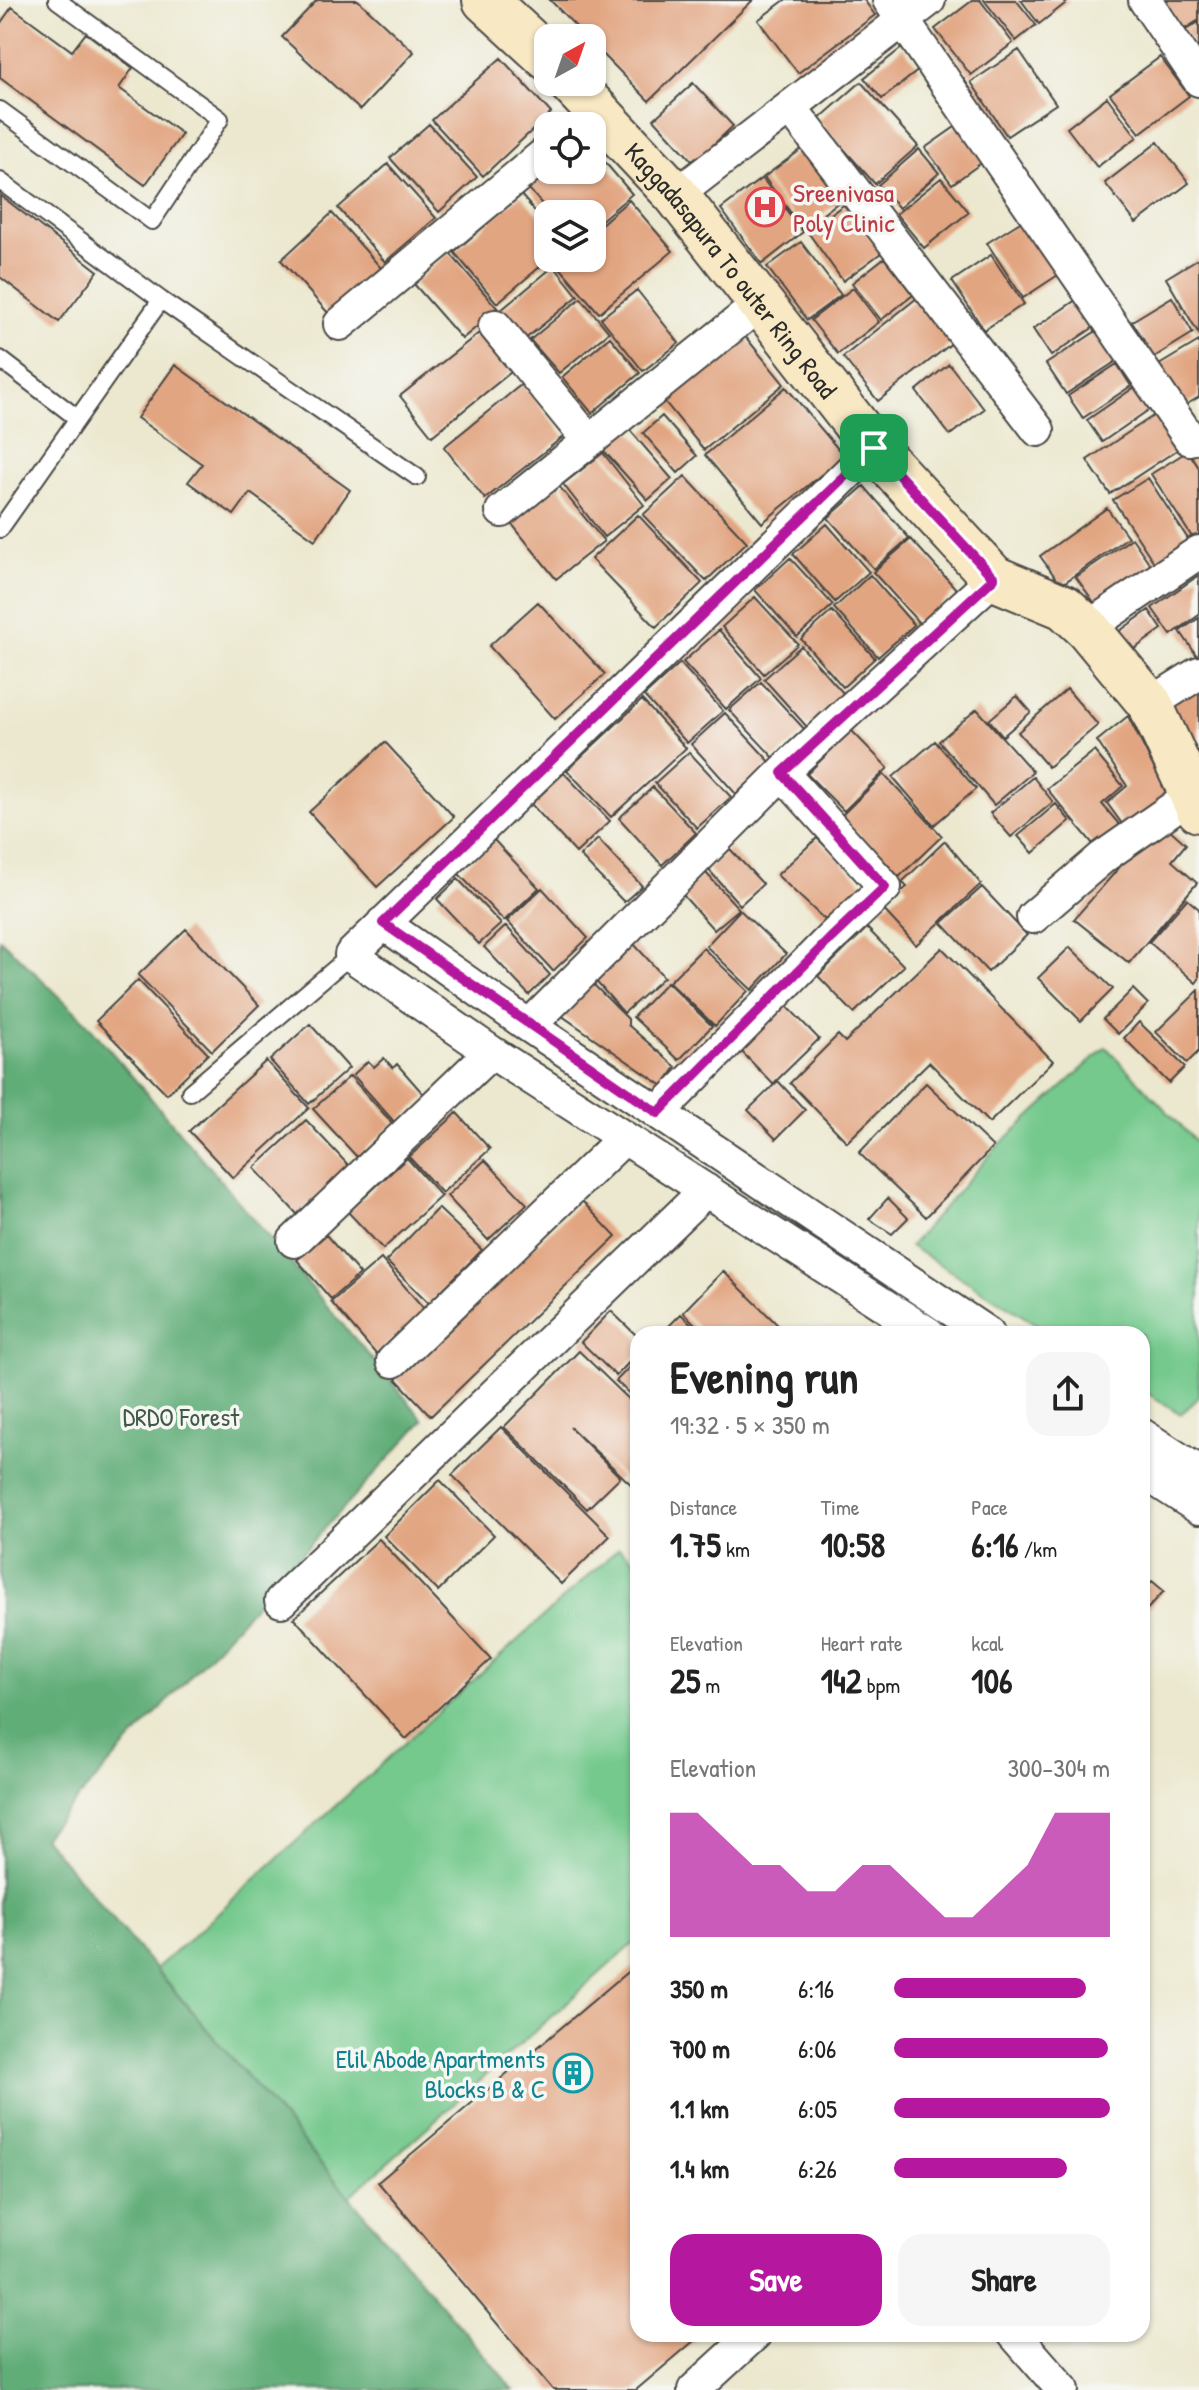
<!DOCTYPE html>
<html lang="en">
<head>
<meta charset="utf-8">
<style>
	:root { --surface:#fff; --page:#f6f6f6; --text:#222; --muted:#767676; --accent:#b5179e }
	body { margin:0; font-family:"Patrick Hand",sans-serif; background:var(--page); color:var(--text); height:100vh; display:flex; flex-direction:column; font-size:30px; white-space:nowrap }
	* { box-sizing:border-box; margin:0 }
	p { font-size:26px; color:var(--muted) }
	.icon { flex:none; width:44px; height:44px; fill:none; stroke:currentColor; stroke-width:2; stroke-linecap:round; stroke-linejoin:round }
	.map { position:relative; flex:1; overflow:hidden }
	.details { position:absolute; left:630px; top:1326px; width:520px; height:1016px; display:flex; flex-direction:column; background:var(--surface); border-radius:24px; box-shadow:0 2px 6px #0004 }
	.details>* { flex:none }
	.needle { width:52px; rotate:40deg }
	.tools { position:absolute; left:534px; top:24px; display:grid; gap:16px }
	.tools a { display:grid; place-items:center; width:72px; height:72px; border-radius:16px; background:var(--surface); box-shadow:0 2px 6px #0004; font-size:40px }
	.pin { position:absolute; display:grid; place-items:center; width:68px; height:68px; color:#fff; margin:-34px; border-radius:16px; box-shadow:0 4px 12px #0006 }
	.round { display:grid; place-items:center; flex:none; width:84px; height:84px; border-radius:24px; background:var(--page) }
	.headline { display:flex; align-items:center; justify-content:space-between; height:136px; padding:0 40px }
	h1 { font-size:44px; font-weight:700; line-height:60px }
	.metrics { display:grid; grid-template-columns:repeat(3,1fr); gap:12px; height:136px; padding:8px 40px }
	.metrics div { display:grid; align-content:center }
	.metrics b { font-size:34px; font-weight:700 }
	.metrics small { font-size:22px; font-weight:400 }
	.metrics p { font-size:22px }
	.chart { height:224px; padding:16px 40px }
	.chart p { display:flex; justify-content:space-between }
	.chart svg { width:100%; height:144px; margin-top:8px; fill:var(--accent); opacity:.7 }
	.button { display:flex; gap:16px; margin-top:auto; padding:16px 40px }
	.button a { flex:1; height:92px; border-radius:24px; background:var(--accent); color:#fff; font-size:32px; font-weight:700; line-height:92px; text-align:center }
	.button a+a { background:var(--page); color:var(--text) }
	ul { padding:0 40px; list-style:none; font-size:26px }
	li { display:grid; grid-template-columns:128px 96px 1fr; align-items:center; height:60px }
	li i { height:20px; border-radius:10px; background:var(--accent) }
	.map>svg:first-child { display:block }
</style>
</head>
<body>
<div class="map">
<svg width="1199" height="2390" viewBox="0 0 1199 2390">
	<rect width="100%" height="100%" fill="#f6f6f2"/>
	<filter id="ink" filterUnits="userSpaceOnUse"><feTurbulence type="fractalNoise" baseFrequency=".0125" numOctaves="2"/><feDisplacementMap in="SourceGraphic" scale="16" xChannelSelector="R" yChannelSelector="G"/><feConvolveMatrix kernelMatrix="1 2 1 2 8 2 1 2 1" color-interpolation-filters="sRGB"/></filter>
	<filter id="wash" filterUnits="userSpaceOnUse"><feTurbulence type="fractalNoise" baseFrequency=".006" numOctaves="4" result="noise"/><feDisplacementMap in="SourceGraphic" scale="32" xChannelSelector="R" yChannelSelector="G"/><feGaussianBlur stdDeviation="1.8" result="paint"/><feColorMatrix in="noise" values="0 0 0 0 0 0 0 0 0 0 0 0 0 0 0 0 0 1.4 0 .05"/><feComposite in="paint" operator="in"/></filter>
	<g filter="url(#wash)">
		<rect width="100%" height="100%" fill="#ece8cf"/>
		<path fill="#75c98d" stroke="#507a5c" stroke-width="2" d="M 1106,1047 L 1199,1145 L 1199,1397 L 1181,1414 L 1142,1390 L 1142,1334 L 1052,1334 L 910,1246 L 997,1147 Z
			M 619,1548 L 638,1563 L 638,1939 L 349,2197 L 156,1969 Z"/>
		<path fill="#60ad78" stroke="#466c52" stroke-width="2" d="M 0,939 L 86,1022 L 424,1420 L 43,1837 L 514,2390 L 0,2390 Z"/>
		<g id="blocks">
			<path fill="#e2a581" d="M 317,0 L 358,0 L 414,52 L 360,110 L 282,37 Z
				M 550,0 L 753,0 L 649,101 L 592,43 L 592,38 L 587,38 Z
				M 785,0 L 864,0 L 875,15 L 798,73 L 758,20 Z
				M 973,0 L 980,0 L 1013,43 L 971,75 L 935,29 Z
				M 984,0 L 1016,0 L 1036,25 L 1016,41 Z
				M 1021,0 L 1070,0 L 1039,24 Z
				M 1163,0 L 1199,0 L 1199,20 L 1183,30 Z
				M 12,7 L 72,51 L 86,33 L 133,68 L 119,88 L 182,134 L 145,185 L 0,78 L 0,24 Z
				M 1199,22 L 1199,53 L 1184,31 Z
				M 903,47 L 920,69 L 882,99 L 864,78 Z
				M 1019,50 L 1056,104 L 1007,136 L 971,82 Z
				M 1160,57 L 1189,96 L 1140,133 L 1110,94 Z
				M 501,58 L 551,113 L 483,176 L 432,120 Z
				M 861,82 L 918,146 L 875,184 L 818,120 Z
				M 693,83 L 733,126 L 694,163 L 654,119 Z
				M 1107,97 L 1137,137 L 1097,167 L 1067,128 Z
				M 429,124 L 477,177 L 439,212 L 390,158 Z
				M 958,125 L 984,161 L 952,184 L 925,148 Z
				M 1158,142 L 1189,183 L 1136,223 L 1105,183 Z
				M 592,147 L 632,194 L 592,228 L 592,214 L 550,214 L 525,184 L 548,170 L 592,170 Z
				M 802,149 L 840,201 L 803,229 L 764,177 Z
				M 919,149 L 939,173 L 899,208 L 878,185 Z
				M 388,164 L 436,218 L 385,262 L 338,208 Z
				M 762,178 L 803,232 L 762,264 L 721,209 Z
				M 941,178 L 969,212 L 924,248 L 896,214 Z
				M 0,195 L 98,271 L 59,322 L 0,277 Z
				M 521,195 L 548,226 L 548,260 L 497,303 L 454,252 Z
				M 629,200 L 673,251 L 599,313 L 556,263 L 562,258 L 592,258 L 592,232 Z
				M 845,204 L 881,253 L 843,281 L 807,231 Z
				M 332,213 L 381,268 L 329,314 L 281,260 Z
				M 1025,219 L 1061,273 L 1023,298 L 987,243 Z
				M 801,242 L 841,295 L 807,320 L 767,267 Z
				M 449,252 L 498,309 L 462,339 L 414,284 Z
				M 991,255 L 1024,304 L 984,330 L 952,281 Z
				M 884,258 L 913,295 L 881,320 L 852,283 Z
				M 1199,258 L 1199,334 L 1166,278 Z
				M 554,266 L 578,296 L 524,340 L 500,311 Z
				M 853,288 L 879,322 L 838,354 L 811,320 Z
				M 637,290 L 679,343 L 643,371 L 601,318 Z
				M 1172,297 L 1193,333 L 1154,357 L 1132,321 Z
				M 581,298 L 609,332 L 559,373 L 530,340 Z
				M 917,298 L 952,343 L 878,401 L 843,357 Z
				M 1076,300 L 1094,327 L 1051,356 L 1033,329 Z
				M 1098,330 L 1118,360 L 1066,394 L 1046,364 Z
				M 479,333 L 511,372 L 432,436 L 400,396 Z
				M 744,335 L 784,384 L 704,450 L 664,401 Z
				M 610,337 L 640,373 L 592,413 L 562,377 Z
				M 1199,341 L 1199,397 L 1179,409 L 1154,368 Z
				M 949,364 L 984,409 L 950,435 L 916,391 Z
				M 1117,364 L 1131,386 L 1083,418 L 1068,396 Z
				M 175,365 L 350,490 L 315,540 L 250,493 L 234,515 L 188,482 L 202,464 L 137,418 Z
				M 522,384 L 564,436 L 485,499 L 444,447 Z
				M 786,387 L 844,456 L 762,523 L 705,455 Z
				M 1135,387 L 1150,409 L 1102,442 L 1087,420 Z
				M 1159,412 L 1183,446 L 1110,494 L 1087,460 Z
				M 662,416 L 697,456 L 678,473 L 643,433 Z
				M 629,429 L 672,479 L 648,500 L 604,451 Z
				M 1188,451 L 1199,468 L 1199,536 L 1194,540 L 1151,474 Z
				M 603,453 L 644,505 L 604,537 L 563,484 Z
				M 685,476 L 747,542 L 706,581 L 643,515 Z
				M 1148,478 L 1190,542 L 1155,564 L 1113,500 Z
				M 558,485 L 604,541 L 556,579 L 511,523 Z
				M 864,486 L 909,538 L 874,569 L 828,518 Z
				M 1107,508 L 1128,537 L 1061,585 L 1040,556 Z
				M 638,515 L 702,583 L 656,627 L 591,559 Z
				M 827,524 L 869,572 L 835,602 L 793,554 Z
				M 1132,538 L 1152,567 L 1096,605 L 1076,577 Z
				M 911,539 L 957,590 L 920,624 L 873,572 Z
				M 790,558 L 833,605 L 797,637 L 755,590 Z
				M 870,575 L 914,625 L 878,657 L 834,608 Z
				M 1199,575 L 1199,615 L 1171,635 L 1152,608 Z
				M 755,597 L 798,644 L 764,674 L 722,627 Z
				M 538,602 L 605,674 L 555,719 L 489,646 Z
				M 1149,610 L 1162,629 L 1130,652 L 1117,633 Z
				M 832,611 L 875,658 L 843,687 L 801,639 Z
				M 1199,618 L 1199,655 L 1197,656 L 1180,631 Z
				M 719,630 L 761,678 L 726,709 L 683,662 Z
				M 801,646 L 844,694 L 807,727 L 764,679 Z
				M 680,663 L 723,711 L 687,743 L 644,696 Z
				M 761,682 L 806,731 L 775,759 L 729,710 Z
				M 1199,684 L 1199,750 L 1196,752 L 1165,707 Z
				M 1067,689 L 1098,725 L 1048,767 L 1018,732 Z
				M 1017,696 L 1031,712 L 1003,736 L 989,720 Z
				M 642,700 L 686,748 L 611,817 L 567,770 Z
				M 977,709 L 1033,772 L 994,805 L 939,741 Z
				M 725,713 L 771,763 L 736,794 L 691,744 Z
				M 1128,716 L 1169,798 L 1125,828 L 1107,803 L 1127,786 L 1097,741 Z
				M 851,730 L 888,768 L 844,811 L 807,774 Z
				M 935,741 L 976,789 L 934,825 L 893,777 Z
				M 385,742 L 454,817 L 377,887 L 309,812 Z
				M 1094,751 L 1123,786 L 1102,804 L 1123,829 L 1098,850 L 1047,789 Z
				M 689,752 L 731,797 L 697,828 L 655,783 Z
				M 564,773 L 610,821 L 576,853 L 531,804 Z
				M 884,774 L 942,836 L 899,877 L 841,816 Z
				M 1033,777 L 1053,802 L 1011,837 L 990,813 Z
				M 653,787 L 696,833 L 662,865 L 619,818 Z
				M 1056,804 L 1070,821 L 1033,853 L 1018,836 Z
				M 1160,821 L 1186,844 L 1172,861 L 1197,883 L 1129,963 L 1074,919 Z
				M 817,838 L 865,885 L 825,920 L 777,875 Z
				M 598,839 L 642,886 L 624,902 L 580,856 Z
				M 494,840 L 539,888 L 504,921 L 458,873 Z
				M 945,841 L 981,884 L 916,945 L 882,908 L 907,887 L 902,882 Z
				M 730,849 L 763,884 L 740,905 L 708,869 Z
				M 706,873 L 739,909 L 714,930 L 682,894 Z
				M 458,879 L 501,924 L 479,944 L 437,899 Z
				M 982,887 L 1027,935 L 988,972 L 942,923 Z
				M 542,888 L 588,938 L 553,971 L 507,921 Z
				M 1187,899 L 1199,909 L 1199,979 L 1196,983 L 1149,942 Z
				M 740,910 L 786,954 L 752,990 L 706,946 Z
				M 506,926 L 550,975 L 529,995 L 484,947 Z
				M 867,928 L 904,966 L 854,1013 L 818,976 Z
				M 186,929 L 259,1005 L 212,1051 L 138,975 Z
				M 633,943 L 664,977 L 624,1013 L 593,978 Z
				M 1070,947 L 1113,989 L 1081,1021 L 1038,978 Z
				M 703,948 L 748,991 L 715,1026 L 669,982 Z
				M 942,948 L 1053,1061 L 989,1123 L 929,1062 L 847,1142 L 790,1083 L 838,1035 L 845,1042 Z
				M 588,979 L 628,1019 L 628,1025 L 676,1067 L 663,1086 L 558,1013 Z
				M 138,980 L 208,1054 L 167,1094 L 96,1021 Z
				M 667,982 L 712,1026 L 679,1060 L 633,1017 Z
				M 1133,989 L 1148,1004 L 1118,1034 L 1103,1019 Z
				M 1199,990 L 1199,1051 L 1187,1063 L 1156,1032 Z
				M 785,1004 L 819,1039 L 773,1084 L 739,1049 Z
				M 1139,1022 L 1185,1067 L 1169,1083 L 1124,1038 Z
				M 310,1024 L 349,1068 L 309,1104 L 270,1060 Z
				M 384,1058 L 393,1068 L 397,1064 L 426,1097 L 396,1124 L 353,1075 L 368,1061 L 374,1067 Z
				M 266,1061 L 309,1108 L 233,1178 L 189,1131 Z
				M 350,1076 L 393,1124 L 357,1157 L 313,1109 Z
				M 778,1081 L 805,1110 L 776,1139 L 748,1110 Z
				M 926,1083 L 993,1147 L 926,1217 L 859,1153 Z
				M 457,1113 L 490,1149 L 442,1193 L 409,1157 Z
				M 306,1120 L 350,1167 L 298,1215 L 254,1168 Z
				M 407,1158 L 441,1196 L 383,1249 L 348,1212 Z
				M 485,1160 L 527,1204 L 488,1240 L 447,1196 Z
				M 888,1198 L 908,1218 L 892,1234 L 869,1219 Z
				M 582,1201 L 616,1237 L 431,1416 L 396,1379 Z
				M 438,1208 L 482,1250 L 429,1303 L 386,1261 Z
				M 326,1235 L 360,1274 L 331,1299 L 297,1260 Z
				M 381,1259 L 426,1311 L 376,1354 L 331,1302 Z
				M 723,1271 L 787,1334 L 705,1334 L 683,1312 Z
				M 611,1311 L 638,1337 L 638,1353 L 616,1376 L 581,1342 Z
				M 681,1314 L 702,1334 L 661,1334 Z
				M 579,1351 L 638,1408 L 638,1491 L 570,1427 L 620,1477 L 587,1509 L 504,1427 Z
				M 638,1358 L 638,1402 L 616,1381 Z
				M 501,1427 L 610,1536 L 561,1584 L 452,1475 Z
				M 440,1480 L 494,1535 L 438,1591 L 384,1536 Z
				M 379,1539 L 491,1659 L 406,1739 L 294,1618 Z
				M 1142,1578 L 1149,1584 L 1152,1581 L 1164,1591 L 1142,1615 Z
				M 638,1963 L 638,2334 L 702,2334 L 636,2390 L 553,2390 L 378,2182 Z"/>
		</g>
	</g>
	<g filter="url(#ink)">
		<use href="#blocks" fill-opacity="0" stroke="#484744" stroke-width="2"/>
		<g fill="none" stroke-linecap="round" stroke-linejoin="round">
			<g stroke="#484744" stroke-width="20">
				<path id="lane" d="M 0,110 L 152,221 L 220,119 L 57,0
					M 0,181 L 161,300 L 0,529
					M 161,300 L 417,477
					M 0,359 L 77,418
					M 190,1092 L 351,955
					M 882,1334 L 900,1315"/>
			</g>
			<g stroke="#484744" stroke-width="36">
				<path id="street" d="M 889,0 L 1190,439
					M 1145,0 L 1199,80
					M 790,107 L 1038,430
					M 676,195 L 929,0
					M 340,324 L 548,151
					M 495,326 L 589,441
					M 874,448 L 351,955 L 491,1052 L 929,1334
					M 502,511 L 761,303
					M 1087,628 L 1199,552
					M 1150,704 L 1199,673
					M 1033,917 L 1103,857 L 1193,794
					M 383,923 L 529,1026 L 988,1334
					M 529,1026 L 794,761 L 994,578
					M 658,1113 L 831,938 L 885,887 L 782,773
					M 294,1241 L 491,1052
					M 393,1361 L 624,1138
					M 1142,1435 L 1199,1472
					M 1142,1471 L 1199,1508
					M 281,1601 L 706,1190
					M 1014,2334 L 1063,2390
					M 694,2390 L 755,2334"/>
			</g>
			<g stroke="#484744" stroke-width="48">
				<g id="secondary">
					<path d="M 485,0 L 548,58"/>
					<path id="s1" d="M 570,82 L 676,195 L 874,448 L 994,578 L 1064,607 L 1087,628 L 1150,704 L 1199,810"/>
				</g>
			</g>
			<use href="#lane" stroke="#fff" stroke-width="16"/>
			<use href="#street" stroke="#fff" stroke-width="32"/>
			<use href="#secondary" stroke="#f8e8c3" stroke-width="44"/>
		</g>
	</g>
	<g fill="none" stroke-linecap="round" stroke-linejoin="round" filter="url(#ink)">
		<g stroke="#fff" stroke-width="16">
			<path id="route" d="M 874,448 L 994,578 L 782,773 L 885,887 L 831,938 L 658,1113 L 383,923 Z"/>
		</g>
		<use href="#route" stroke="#b5179e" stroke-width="10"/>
	</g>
	<defs>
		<g id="hospital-ring" transform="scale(2)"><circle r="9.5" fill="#f6f6f2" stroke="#e0444e" stroke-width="1.5"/><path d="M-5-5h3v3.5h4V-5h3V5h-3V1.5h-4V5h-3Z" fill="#e0444e"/></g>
		<g id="building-ring" transform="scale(2)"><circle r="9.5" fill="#f6f6f2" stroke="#0f9aa8" stroke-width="1.5"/><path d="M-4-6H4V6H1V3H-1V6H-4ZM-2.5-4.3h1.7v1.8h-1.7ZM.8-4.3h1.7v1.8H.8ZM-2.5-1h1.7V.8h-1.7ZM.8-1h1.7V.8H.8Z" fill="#0f9aa8"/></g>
	</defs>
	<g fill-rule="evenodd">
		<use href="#hospital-ring" x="765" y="207"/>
		<use href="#building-ring" x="573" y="2073"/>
	</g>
	<g text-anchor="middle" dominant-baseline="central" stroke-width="7" stroke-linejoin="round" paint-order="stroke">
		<g font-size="26" fill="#be3a42" stroke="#f6f6f2" text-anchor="start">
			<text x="793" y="192">Sreenivasa<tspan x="793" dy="30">Poly Clinic</tspan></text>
		</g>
		<g font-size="26" fill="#2b2b2b" stroke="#f6f6f2">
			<text stroke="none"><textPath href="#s1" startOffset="248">Kaggadasapura To outer Ring Road</textPath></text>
		</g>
		<g font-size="26" fill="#415a48" stroke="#f6f6f2">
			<text x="181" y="1416">DRDO Forest</text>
		</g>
		<g font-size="26" fill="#0d838f" stroke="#f6f6f2" text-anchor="end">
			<text x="545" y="2058">Elil Abode Apartments<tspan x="545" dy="30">Blocks B &amp; C</tspan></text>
		</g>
	</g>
</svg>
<div class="tools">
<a><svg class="needle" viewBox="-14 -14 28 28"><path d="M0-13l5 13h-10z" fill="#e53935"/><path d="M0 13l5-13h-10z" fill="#767676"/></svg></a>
<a><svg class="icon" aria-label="locate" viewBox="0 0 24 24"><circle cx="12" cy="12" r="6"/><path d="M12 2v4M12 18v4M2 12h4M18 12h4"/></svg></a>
<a><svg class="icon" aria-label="layers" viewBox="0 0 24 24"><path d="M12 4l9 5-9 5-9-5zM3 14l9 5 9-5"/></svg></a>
</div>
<div class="pin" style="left:874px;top:448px;background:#1e9e55"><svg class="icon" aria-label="arrive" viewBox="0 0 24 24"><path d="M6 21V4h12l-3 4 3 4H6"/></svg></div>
<section class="details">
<div class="headline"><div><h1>Evening run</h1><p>19:32 · 5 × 350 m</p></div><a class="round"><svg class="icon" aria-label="share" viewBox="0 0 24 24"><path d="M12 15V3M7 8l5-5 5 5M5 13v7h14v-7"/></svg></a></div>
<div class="metrics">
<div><p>Distance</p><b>1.75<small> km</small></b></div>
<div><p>Time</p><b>10:58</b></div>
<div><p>Pace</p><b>6:16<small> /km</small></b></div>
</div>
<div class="metrics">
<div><p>Elevation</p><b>25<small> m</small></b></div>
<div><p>Heart rate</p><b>142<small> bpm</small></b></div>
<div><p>kcal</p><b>106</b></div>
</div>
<div class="chart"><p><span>Elevation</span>300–304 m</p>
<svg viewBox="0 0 160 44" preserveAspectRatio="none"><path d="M0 44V6L10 6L20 14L30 22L40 22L50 30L60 30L70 22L80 22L90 30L100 38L110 38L120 30L130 22L140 6L150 6L160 6V44z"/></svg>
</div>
<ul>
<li><b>350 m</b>6:16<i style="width:89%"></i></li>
<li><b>700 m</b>6:06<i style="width:99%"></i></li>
<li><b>1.1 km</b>6:05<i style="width:100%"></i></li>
<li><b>1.4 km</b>6:26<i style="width:80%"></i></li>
</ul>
<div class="button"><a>Save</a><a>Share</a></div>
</section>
</div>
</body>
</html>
